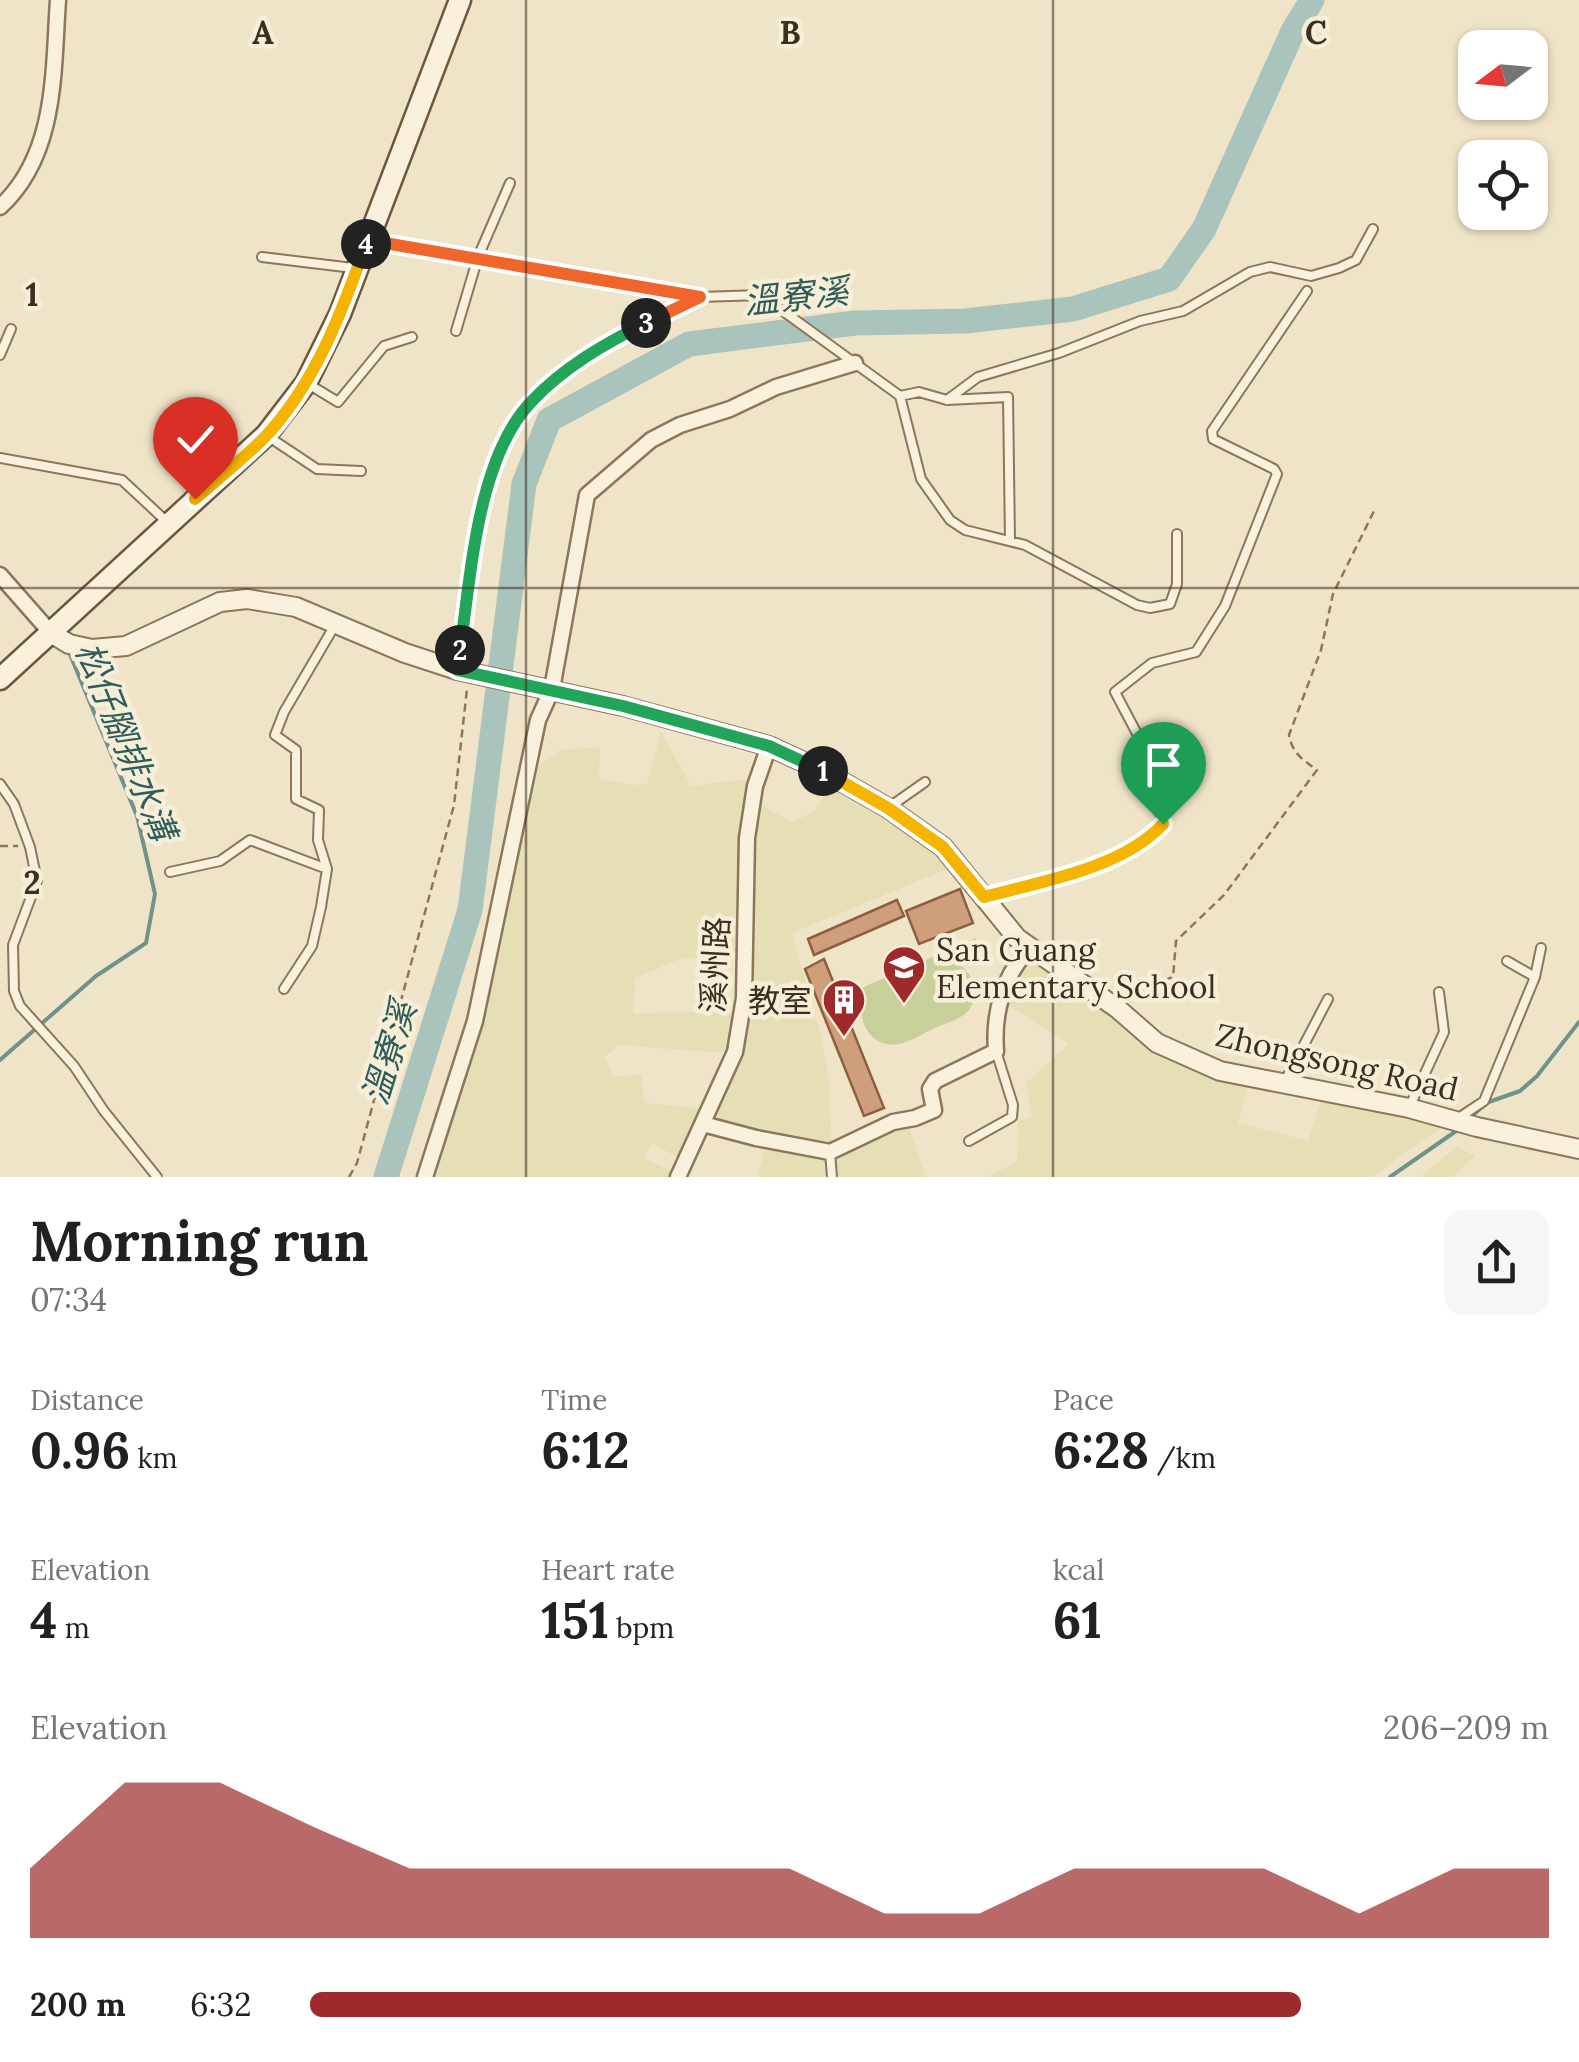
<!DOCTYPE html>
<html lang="en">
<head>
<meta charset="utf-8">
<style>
	:root { --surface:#fff; --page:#f6f6f6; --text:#202124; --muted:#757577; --accent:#9e2a2b }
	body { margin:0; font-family:Lora,"Noto Sans TC",serif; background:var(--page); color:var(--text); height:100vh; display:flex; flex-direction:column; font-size:38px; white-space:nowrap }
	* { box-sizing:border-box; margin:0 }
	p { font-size:32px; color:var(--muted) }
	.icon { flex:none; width:55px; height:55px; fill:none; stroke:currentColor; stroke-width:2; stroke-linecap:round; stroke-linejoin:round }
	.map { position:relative; height:1177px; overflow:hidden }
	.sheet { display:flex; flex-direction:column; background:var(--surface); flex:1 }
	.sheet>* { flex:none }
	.needle { width:65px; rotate:254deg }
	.controls { position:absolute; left:1458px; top:30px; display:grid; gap:20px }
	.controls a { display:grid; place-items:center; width:90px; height:90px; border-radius:20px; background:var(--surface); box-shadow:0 2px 8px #0004; font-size:50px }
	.pin { position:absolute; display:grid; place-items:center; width:85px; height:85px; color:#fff; margin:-102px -42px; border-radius:50% 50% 50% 0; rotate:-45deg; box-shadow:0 0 10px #0007 }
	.pin .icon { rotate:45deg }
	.km { position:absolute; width:50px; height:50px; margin:-25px; border-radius:50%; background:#222; color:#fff; font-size:28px; line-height:50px; text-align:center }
	.round { display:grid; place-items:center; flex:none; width:105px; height:105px; border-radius:20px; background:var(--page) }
	.overview { display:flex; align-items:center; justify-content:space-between; height:170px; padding:0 30px }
	h1 { font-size:55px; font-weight:700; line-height:75px }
	.figures { display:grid; grid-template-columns:repeat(3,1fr); gap:15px; height:170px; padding:10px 30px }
	.figures div { display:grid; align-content:center }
	.figures b { font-size:50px; font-weight:700 }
	.figures small { font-size:28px; font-weight:400 }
	.figures p { font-size:28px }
	.chart { height:280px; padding:20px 30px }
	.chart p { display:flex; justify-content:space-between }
	.chart svg { width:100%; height:180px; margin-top:10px; fill:var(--accent); opacity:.7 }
	ul { padding:0 30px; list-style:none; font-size:32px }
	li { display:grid; grid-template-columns:160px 120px 1fr; align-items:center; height:75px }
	li i { height:25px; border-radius:12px; background:var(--accent) }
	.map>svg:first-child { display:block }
</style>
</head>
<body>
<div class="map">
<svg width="1579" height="1177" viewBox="0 0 1579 1177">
	<rect width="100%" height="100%" fill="#f0e4c8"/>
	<path fill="#e6deb5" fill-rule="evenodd" d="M 661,731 L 691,786 L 755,778 L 751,799 L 791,822 L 812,813 L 831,787 L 960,864 L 792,933 L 821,1036 L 829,1084 L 832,1150 L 907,1121 L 926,1177 L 757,1177 L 766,1147 L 756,1138 L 703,1124 L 708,1111 L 677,1157 L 652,1143 L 644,1158 L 678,1174 L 677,1177 L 430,1177 L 502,940 L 539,765 L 561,750 L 600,747 L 599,779 L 630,785 L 647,784 ZM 742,952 L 734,1012 L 633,1013 L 635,978 L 677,960 ZM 619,1045 L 713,1052 L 734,1052 L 711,1109 L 645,1103 L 641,1075 L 614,1076 L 605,1057 Z
		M 1032,950 L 1150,1043 L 1250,1080 L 1238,1123 L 1308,1141 L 1321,1102 L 1328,1098 L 1446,1124 L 1372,1177 L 986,1177 L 1017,1162 L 1018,1121 L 1032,1118 L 1026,1083 L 1069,1044 L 998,999 Z
		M 1456,1147 L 1475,1156 L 1453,1177 L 1420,1177 Z"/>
	<path fill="#c9cf9b" d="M 976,938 L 980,946 L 950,959 C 969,967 984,989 969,1010 C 962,1019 946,1023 935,1028 C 923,1034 911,1041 899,1044 C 871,1049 856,1021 863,998 L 853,1001 L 850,993 Z"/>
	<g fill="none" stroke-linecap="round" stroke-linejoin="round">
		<path stroke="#6f938a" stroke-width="4" d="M 0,1060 L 96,976 L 146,943 L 155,894 L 137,816 L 69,652
			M 1469,1119 L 1486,1103 L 1520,1091 L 1537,1076 L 1579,1022
			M 1390,1177 L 1459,1129"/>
		<path stroke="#a9c4bc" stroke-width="25" d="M 386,1177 L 470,910 L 524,484 L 549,420 L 689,344 L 855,323 L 965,321 L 1073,309 L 1169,279 L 1204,229 L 1293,31 L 1312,0"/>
	</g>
	<path fill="#cf9f7d" stroke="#8d5f41" stroke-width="2.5" d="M 960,889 L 973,923 L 919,944 L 906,911 Z
		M 897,900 L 904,916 L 814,955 L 808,939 Z
		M 824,959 L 884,1108 L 864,1116 L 805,969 Z"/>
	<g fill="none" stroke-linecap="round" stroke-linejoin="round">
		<g stroke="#8d765c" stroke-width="12">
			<path id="service" d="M 371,241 L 700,297 L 761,295 L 900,396 L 921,479 L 950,520 L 965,530 L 1025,545 L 1137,605 L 1150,608 L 1170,604 L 1177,584 L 1177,534
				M 262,257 L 353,268
				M 456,331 L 478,257 L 510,183
				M 0,355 L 11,329
				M 310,385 L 338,402 L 384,346 L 412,337
				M 900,396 L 919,392 L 947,400 L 1008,397 L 1010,540
				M 947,400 L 978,377 L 1059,353 L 1140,321 L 1183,311 L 1250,272 L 1270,267 L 1311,276 L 1339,268 L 1356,260 L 1373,229
				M 266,435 L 317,469 L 361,471
				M 0,458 L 122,480 L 167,522
				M 0,784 L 14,804 L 30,847 L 37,881 L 13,945 L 14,991 L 20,1006 L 74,1066 L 104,1111 L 157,1177
				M 888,808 L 925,782
				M 170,872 L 220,861 L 250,840 L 327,869
				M 984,897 C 1039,883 1124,868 1163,824 L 1143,745 L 1115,692 L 1152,663 L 1196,652 L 1225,606 L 1277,474 L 1274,469 L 1213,439 L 1212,431 L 1307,291
				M 1535,977 L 1541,948
				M 284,989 L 312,946 L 321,907 L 327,869 L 318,840 L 319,810 L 296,799 L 296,750 L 275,735 L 284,712 L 335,625
				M 1285,1081 L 1328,999
				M 1409,1108 L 1444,1032 L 1439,992
				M 1460,1117 L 1484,1101 L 1535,977 L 1507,961
				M 969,1141 L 1012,1117 L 1013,1105 L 996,1051
				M 830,1152 L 832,1177"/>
		</g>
		<g stroke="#8d765c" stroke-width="19">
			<path id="minor" d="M 0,207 C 57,155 53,72 58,0
				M 0,575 L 51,633
				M 457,670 C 469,592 475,459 532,401 C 578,353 641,325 700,297
				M 703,1124 L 756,1138 L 830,1152 L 893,1122 L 915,1118 L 934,1110 L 930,1089 L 935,1081 L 996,1051 C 993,1014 1003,975 1030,948
				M 425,1177 L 475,1021 L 538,720 L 552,689 L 587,495 L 651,440 L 680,425 L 730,409 L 776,387 L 855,363
				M 678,1177 L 735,1052 L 744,998 L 747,838 L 755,786 L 769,746"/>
		</g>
		<g stroke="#8d765c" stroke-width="22">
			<path id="tertiary" d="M 51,633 L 69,644 L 92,649 L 126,646 L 220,602 L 247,599 L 296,607 L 405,653 L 457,670 L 623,706 L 769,746 L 825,772 L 888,808 L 943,847 L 1017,938 L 1118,1009 L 1157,1043 L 1220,1071 L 1409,1108 L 1477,1127 L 1579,1149"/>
		</g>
		<g stroke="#6f573f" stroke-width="25">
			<path id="secondary" d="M 0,679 L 266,435 L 306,383 L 340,314 L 460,0"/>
		</g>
		<path stroke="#8d765c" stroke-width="2.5" stroke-dasharray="8 5" stroke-linecap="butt" d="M 0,846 L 18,846
			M 1131,999 L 1145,987 L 1173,977 L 1176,941 L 1224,895 L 1317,770 C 1303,760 1292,753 1289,735 L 1321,650 L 1333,594 L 1376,507
			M 349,1177 L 357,1163 L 454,805 L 467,689"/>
		<use href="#service" stroke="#faf1dc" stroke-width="8"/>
		<use href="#minor" stroke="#faf1dc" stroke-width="14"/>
		<use href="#tertiary" stroke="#faf1dc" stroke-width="18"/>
		<use href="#secondary" stroke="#faf1dc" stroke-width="20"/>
	</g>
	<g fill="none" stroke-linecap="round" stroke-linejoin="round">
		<g stroke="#fff" stroke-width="20">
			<path id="split-1" d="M 823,771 L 888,808 L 943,847 L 984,897 C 1040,882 1123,868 1163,824"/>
		</g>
		<g stroke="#fff" stroke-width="20">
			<path id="split-2" d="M 460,650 L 457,670 L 623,706 L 769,746 L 823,771"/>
		</g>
		<g stroke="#fff" stroke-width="20">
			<path id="split-3" d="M 460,650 C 471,576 477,457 532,401 C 564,367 606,343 646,323"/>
		</g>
		<g stroke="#fff" stroke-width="20">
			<path id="split-4" d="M 366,244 L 367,240 L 700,297 L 646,323"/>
		</g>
		<g stroke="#fff" stroke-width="20">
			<path id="split-5" d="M 195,499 C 218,479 243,459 265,437 C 315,384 342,312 366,244"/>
		</g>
		<use href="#split-1" stroke="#f5b400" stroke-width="12"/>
		<use href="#split-2" stroke="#22a559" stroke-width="12"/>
		<use href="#split-3" stroke="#22a559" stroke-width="12"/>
		<use href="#split-4" stroke="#f0652b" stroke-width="12"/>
		<use href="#split-5" stroke="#f5b400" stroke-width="12"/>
	</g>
	<path fill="none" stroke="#3d2e20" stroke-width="2.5" stroke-opacity="0.55" d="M 526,0 L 526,1177M 1053,0 L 1053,1177M 0,588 L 1579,588"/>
	<defs>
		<g id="school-pin" transform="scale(2.25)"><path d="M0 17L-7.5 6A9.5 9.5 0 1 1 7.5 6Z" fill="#9e2a2b" stroke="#f7eed8"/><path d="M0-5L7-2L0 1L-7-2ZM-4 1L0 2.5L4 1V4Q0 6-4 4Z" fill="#fff"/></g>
		<g id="building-pin" transform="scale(2.25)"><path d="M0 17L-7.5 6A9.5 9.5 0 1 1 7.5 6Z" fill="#9e2a2b" stroke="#f7eed8"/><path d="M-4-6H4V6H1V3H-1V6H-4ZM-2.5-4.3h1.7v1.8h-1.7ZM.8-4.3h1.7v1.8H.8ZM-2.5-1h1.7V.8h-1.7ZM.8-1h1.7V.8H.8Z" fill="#fff"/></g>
	</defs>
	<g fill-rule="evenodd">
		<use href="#school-pin" x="904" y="967"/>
		<use href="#building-pin" x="844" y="1000"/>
	</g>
	<g text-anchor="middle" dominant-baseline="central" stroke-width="9" stroke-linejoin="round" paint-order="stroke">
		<g font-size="32" fill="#3d2e20" stroke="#f7eed8" text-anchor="start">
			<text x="936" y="949">San Guang<tspan x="936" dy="37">Elementary School</tspan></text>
			<text x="812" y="1000" text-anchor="end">教室</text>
		</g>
		<g font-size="32" fill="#3d2e20" stroke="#f7eed8">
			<text transform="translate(715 965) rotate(-87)">溪州路</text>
			<text transform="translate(1337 1062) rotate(13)">Zhongsong Road</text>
		</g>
		<g font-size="35" font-style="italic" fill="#2f5d5a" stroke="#f7eed8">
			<text transform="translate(796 296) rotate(-6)">溫寮溪</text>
			<text transform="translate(126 741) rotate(68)">松仔腳排水溝</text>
			<text transform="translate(389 1053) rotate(-73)">溫寮溪</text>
		</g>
	</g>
	<g font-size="32" text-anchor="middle" font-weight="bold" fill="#3d2e20" stroke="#f7eed8" stroke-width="9" stroke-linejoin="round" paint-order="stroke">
		<text x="263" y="44">A</text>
		<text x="790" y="44">B</text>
		<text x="1316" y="44">C</text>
		<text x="32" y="306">1</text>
		<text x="32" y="894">2</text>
	</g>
</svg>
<div class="controls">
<a><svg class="needle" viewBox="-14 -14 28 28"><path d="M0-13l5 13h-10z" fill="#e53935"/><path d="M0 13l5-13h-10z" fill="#757577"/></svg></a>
<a><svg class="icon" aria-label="locate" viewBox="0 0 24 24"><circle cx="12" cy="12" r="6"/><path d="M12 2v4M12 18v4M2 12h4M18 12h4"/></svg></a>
</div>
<div class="pin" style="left:1163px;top:824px;background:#1e9e55"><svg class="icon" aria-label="arrive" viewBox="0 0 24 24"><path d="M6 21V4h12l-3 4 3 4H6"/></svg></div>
<div class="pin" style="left:195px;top:499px;background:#d93025"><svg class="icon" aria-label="check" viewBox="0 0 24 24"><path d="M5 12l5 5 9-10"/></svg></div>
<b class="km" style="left:823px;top:771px">1</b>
<b class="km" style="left:460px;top:650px">2</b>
<b class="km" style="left:646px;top:323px">3</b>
<b class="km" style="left:366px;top:244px">4</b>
</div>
<section class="sheet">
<div class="overview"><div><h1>Morning run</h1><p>07:34</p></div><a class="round"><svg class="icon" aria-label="share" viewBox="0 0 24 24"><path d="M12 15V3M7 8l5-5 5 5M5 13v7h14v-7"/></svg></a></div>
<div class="figures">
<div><p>Distance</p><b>0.96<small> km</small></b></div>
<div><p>Time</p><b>6:12</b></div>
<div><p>Pace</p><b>6:28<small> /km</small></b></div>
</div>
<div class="figures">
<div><p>Elevation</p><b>4<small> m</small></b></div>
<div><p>Heart rate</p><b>151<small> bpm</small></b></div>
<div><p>kcal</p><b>61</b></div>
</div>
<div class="chart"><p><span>Elevation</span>206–209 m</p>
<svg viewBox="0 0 160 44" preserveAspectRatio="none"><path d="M0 44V27L10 6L20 6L30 17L40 27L50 27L60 27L70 27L80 27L90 38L100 38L110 27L120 27L130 27L140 38L150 27L160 27V44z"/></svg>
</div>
<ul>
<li><b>200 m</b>6:32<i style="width:80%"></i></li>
</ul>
</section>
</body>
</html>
